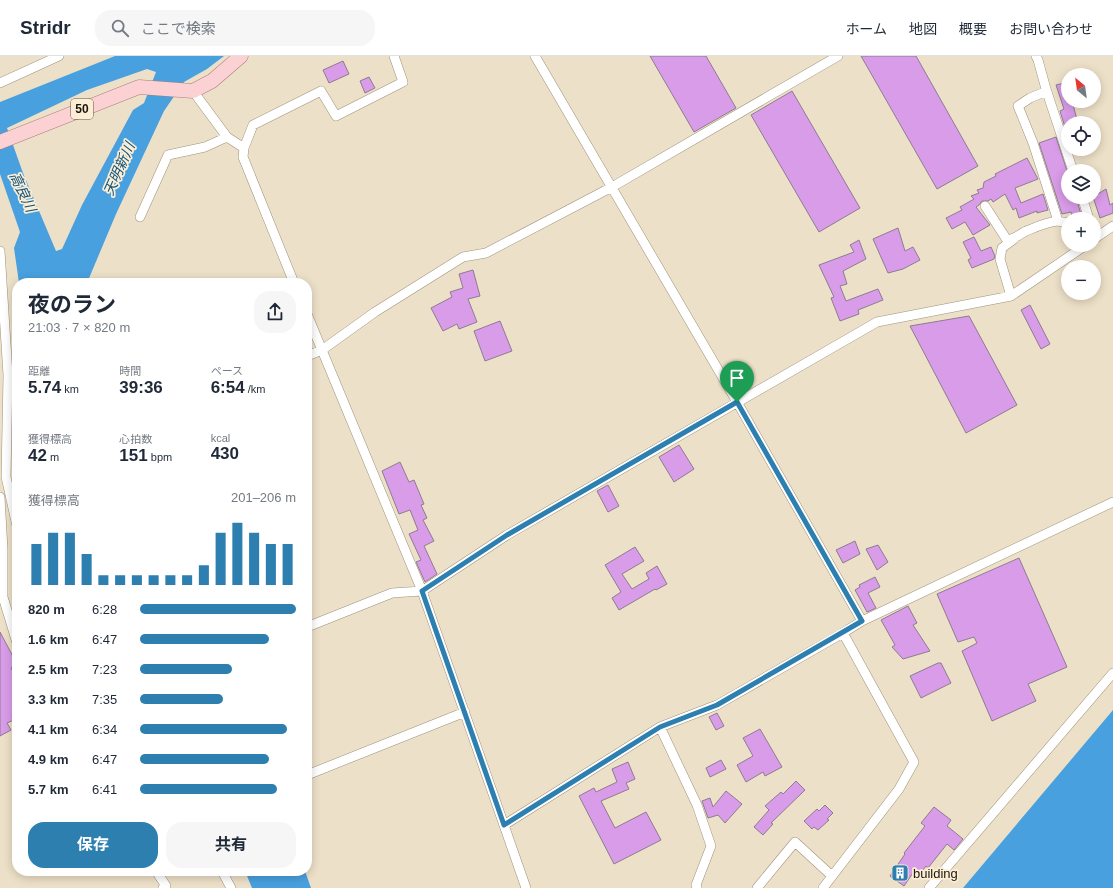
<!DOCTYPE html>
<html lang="ja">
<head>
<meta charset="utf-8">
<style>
	:root { --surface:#fff; --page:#f6f6f7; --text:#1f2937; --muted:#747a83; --line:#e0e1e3; --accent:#2d7fb0 }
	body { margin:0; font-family:Arial,"Noto Sans JP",sans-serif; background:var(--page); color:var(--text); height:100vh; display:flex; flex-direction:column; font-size:15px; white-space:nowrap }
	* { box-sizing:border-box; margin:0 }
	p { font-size:13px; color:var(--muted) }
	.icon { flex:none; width:22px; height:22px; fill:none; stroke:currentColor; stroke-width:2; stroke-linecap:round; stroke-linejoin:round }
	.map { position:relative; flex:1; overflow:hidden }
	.panel { position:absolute; left:12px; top:222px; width:300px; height:598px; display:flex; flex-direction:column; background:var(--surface); border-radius:16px; box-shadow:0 2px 10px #0003 }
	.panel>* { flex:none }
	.needle { width:26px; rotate:331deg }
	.buttons { position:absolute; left:1061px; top:12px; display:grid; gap:8px }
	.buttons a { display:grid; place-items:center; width:40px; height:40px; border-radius:50%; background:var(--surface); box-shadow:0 2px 10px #0003; font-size:20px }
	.pin { position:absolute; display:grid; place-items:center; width:34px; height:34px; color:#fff; margin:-41px -17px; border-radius:50% 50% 50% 0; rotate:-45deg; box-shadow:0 0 4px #0007 }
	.pin .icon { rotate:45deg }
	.round { display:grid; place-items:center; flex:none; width:42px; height:42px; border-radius:16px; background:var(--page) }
	.headline { display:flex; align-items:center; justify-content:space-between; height:68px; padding:0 16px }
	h1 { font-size:22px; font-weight:700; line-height:30px }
	.stats { display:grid; grid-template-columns:repeat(3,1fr); gap:6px; height:68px; padding:4px 16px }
	.stats div { display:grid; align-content:center }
	.stats b { font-size:17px; font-weight:700 }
	.stats small { font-size:11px; font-weight:400 }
	.stats p { font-size:11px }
	.chart { height:112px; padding:8px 16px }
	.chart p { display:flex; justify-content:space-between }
	.chart svg { width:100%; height:72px; margin-top:4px; stroke:var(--accent); stroke-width:6 }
	.action { display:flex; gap:8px; margin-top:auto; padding:8px 16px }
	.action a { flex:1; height:46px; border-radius:16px; background:var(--accent); color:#fff; font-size:16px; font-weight:700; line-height:46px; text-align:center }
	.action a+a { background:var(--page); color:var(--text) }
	ul { padding:0 16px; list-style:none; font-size:13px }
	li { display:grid; grid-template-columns:64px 48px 1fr; align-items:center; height:30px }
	li i { height:10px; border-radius:5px; background:var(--accent) }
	header { display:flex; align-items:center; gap:24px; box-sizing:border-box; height:56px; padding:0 20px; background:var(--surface); border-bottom:1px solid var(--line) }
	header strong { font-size:19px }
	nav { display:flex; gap:22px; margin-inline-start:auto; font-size:14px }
	.search { width:280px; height:36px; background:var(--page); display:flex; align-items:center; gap:10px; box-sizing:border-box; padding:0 14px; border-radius:16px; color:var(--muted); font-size:15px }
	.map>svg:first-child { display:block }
</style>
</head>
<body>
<header>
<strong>Stridr</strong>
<div class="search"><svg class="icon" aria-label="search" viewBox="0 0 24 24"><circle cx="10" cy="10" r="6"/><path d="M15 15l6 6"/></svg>ここで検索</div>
<nav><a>ホーム</a><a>地図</a><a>概要</a><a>お問い合わせ</a></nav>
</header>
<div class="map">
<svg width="1113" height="832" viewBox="0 0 1113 832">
	<rect width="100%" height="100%" fill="#ede0c8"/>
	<path fill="#49a0df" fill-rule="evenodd" d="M 115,0 L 224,0 L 207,13 L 184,26 L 164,55 L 116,158 L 87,227 L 19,227 L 14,192 L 20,176 L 0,118 L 0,46 ZM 147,13 L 156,16 L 144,47 L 133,54 L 82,149 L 62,193 L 56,195 L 23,117 L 7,72 L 87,34 Z
		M 17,353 L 17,438 L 12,420 Z
		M 1113,654 L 1113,832 L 963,832 Z
		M 245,815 L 305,815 L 311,832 L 252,832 Z"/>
	<path fill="#d99ce8" stroke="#8c7c90" d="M 650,0 L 706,0 L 736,52 L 694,76 Z
		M 861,0 L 916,0 L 978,110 L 937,133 Z
		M 343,5 L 349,18 L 329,27 L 323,14 Z
		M 369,21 L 375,32 L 365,37 L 360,25 Z
		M 1068,26 L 1068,45 L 1072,45 L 1078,67 L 1068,67 L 1068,81 L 1060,55 L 1064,53 L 1056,29 Z
		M 792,35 L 860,152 L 819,176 L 751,59 Z
		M 1056,81 L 1068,118 L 1068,141 L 1076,141 L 1082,162 L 1079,163 L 1073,163 L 1071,156 L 1062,158 L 1039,87 Z
		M 1027,102 L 1038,123 L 1015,132 L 1021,147 L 1043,138 L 1048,154 L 1037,157 L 1037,155 L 1019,162 L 1016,152 L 1013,154 L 1005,138 L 993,146 L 991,143 L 988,145 L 982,145 L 979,149 L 976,151 L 990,169 L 973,179 L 965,166 L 952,173 L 946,162 L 962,154 L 960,151 L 974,143 L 971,140 L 979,137 L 977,134 L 983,132 L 984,126 L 996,120 L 995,118 Z
		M 1106,133 L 1110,149 L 1113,147 L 1113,157 L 1100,162 L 1093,141 Z
		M 898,172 L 905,195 L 913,191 L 920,204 L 903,213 L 888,217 L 873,183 Z
		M 974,181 L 981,195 L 991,191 L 995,200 L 994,203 L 972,212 L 968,204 L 971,202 L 963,186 Z
		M 859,184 L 866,203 L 843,215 L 847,228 L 840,230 L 846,245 L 878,233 L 883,244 L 858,254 L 859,258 L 840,265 L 831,242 L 834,241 L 819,209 L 854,196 L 850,189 Z
		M 473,214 L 480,240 L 468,243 L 477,266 L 459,273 L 457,268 L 443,275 L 431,252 L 452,241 L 450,236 L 463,232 L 459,218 Z
		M 1030,249 L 1050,288 L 1041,293 L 1021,254 Z
		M 969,260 L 1017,349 L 966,377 L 910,270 Z
		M 500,265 L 512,295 L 485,305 L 474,275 Z
		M 679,389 L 694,413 L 674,426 L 659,401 Z
		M 400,406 L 409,426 L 414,424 L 424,448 L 421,449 L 427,462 L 423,464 L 434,485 L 424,490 L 437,518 L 425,526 L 416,506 L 421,504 L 409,478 L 418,474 L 410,454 L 399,458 L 382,415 Z
		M 608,429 L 619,450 L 608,456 L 597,435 Z
		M 855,485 L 860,498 L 843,507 L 836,494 Z
		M 878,489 L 888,506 L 877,514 L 866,493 Z
		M 635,491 L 644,505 L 622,518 L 632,533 L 649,523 L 646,517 L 657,510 L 667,528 L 656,534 L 655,533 L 619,554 L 612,542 L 621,536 L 605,509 Z
		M 1019,502 L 1067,611 L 1028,628 L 1036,645 L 992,665 L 962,595 L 977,587 L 974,581 L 958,586 L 937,538 Z
		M 875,521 L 880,531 L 868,537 L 876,552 L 867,556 L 855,534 L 860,531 L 859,529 Z
		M 908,550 L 917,567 L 913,569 L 930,595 L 903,603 L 892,591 L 895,589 L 881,564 Z
		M 0,576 L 17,608 L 11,612 L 17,624 L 17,658 L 12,660 L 14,664 L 7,667 L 11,674 L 0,680 Z
		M 938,607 L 941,607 L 951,627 L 921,642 L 910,620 Z
		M 717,657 L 724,670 L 716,674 L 709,661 Z
		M 760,673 L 782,711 L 765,720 L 763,716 L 746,726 L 737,709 L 753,700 L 743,682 Z
		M 721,704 L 726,713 L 710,721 L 706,712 Z
		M 628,706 L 635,723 L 626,727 L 629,733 L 601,745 L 615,772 L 646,756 L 661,784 L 614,808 L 579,740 L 594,732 L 596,736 L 617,726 L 612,713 Z
		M 796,725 L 805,734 L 771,767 L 773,768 L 763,779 L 754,771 L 769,754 L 765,750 L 781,736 L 783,738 Z
		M 726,735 L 742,748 L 725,767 L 718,759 L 708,762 L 702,745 L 710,742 L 713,751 Z
		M 825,749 L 833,757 L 827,763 L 829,764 L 818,774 L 814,771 L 812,773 L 804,765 L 817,753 L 819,755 Z
		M 934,751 L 951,764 L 947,770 L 963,783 L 954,794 L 947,788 L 928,812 L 926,810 L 920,818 L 915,814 L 904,830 L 890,820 L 905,798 L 904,797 L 925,770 L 921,767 Z"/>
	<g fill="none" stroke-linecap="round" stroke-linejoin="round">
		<g stroke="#9e927b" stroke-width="10">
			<path id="minor" d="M 535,0 L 737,346 L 862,565
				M 1036,0 L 1038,4 L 1046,33 L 1073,115
				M 0,27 L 59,0
				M 193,35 L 227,81 L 244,92 L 243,101 L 294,227
				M 1047,35 L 1030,42 L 1018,50 L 1033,87 L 1058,165 L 1068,167
				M 244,92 L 253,69 L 321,35 L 336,60 L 403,26 L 394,0
				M 1082,141 L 1089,163
				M 985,150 L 1007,184 C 1014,183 1018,180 1024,176 C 1036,171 1046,166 1058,165
				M 140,161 L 168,99 L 205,91 L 227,81
				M 1094,183 L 1113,170
				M 0,195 L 8,319 L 6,421 L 17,470
				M 1011,240 L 1000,203 L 1002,192 L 1014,183
				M 307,258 L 422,535 L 526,832
				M 307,300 L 322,294 L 375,256 L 463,201 L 486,197 L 612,131 L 838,0
				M 0,441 L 3,493 L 3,541 L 17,587
				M 307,571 L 392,537 L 422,535 L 507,479 L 877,266 L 1011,240 L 1086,189
				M 660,671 L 697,749 L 711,790 L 696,829 L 697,832
				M 307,719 L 465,656
				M 504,769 L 660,671 L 717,649 L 843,577 L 862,565 L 1113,446
				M 156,815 L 166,830 L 163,832
				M 222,815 L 231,832
				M 757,832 L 795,786 L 832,820
				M 823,832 L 899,733 L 914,706 L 843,577
				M 929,832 L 1113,617"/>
		</g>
		<g stroke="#ab7c7c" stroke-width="15">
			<path id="primary" d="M 0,86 L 139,31 L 193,35 L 212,25 L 241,0"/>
		</g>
		<use href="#minor" stroke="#fff" stroke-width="9"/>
		<use href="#primary" stroke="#fbd1d4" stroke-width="14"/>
	</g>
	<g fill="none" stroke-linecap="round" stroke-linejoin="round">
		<g stroke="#fff" stroke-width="8">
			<path id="route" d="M 737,346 L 862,565 L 717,649 L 660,671 L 504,769 L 422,535 L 507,479 Z"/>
		</g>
		<use href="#route" stroke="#2d7fb0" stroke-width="5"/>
	</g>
	<defs>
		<g id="building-square" transform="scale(0.9)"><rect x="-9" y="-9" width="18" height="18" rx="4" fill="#2d7fb0" stroke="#fbeed5"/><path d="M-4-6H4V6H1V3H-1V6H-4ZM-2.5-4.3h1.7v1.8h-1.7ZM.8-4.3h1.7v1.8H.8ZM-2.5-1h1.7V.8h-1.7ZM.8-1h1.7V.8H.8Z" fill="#fff"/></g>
	</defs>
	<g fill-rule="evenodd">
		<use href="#building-square" x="900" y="817"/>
	</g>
	<g text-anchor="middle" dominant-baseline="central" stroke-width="3.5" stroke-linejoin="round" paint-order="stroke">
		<rect fill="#fbeed5" stroke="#5e584a" stroke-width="1" x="71" y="43" width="22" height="20" rx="3"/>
		<g font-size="12" font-weight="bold" fill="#1b170e">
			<text x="82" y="53">50</text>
		</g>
		<g font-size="13" fill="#1b170e" stroke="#fbeed5" text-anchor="start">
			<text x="913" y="817">building</text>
		</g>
		<g font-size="14" font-style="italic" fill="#11527c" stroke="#fbeed5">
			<text transform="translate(119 113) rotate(-66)">天明新川</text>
			<text transform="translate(23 136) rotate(65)">高良川</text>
		</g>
	</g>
</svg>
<div class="buttons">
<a><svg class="needle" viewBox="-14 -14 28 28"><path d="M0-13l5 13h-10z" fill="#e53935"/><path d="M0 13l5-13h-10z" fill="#747a83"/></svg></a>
<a><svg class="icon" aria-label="locate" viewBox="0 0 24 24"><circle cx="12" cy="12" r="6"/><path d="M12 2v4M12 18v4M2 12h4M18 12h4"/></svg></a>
<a><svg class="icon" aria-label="layers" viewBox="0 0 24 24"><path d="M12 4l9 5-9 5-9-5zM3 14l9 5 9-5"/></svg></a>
<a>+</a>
<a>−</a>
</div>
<div class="pin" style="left:737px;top:346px;background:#1e9e55"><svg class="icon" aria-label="arrive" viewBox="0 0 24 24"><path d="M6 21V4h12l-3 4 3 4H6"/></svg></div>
<section class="panel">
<div class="headline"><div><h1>夜のラン</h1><p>21:03 · 7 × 820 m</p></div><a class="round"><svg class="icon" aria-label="share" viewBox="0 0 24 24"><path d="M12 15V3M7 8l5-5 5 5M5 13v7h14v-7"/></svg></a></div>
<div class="stats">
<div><p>距離</p><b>5.74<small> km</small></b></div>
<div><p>時間</p><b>39:36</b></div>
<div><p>ペース</p><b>6:54<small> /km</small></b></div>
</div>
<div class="stats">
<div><p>獲得標高</p><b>42<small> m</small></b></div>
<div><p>心拍数</p><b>151<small> bpm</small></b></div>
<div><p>kcal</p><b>430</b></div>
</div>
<div class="chart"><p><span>獲得標高</span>201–206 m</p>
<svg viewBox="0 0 160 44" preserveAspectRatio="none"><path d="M5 44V19M15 44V12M25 44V12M35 44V25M45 44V38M55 44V38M65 44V38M75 44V38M85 44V38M95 44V38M105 44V32M115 44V12M125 44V6M135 44V12M145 44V19M155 44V19"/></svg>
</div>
<ul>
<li><b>820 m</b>6:28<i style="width:100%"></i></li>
<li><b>1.6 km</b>6:47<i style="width:83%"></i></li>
<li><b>2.5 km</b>7:23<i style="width:59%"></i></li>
<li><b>3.3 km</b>7:35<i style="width:53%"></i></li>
<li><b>4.1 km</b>6:34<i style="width:94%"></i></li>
<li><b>4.9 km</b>6:47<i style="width:83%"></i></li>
<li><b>5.7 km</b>6:41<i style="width:88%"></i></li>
</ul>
<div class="action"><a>保存</a><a>共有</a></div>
</section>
</div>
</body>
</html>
